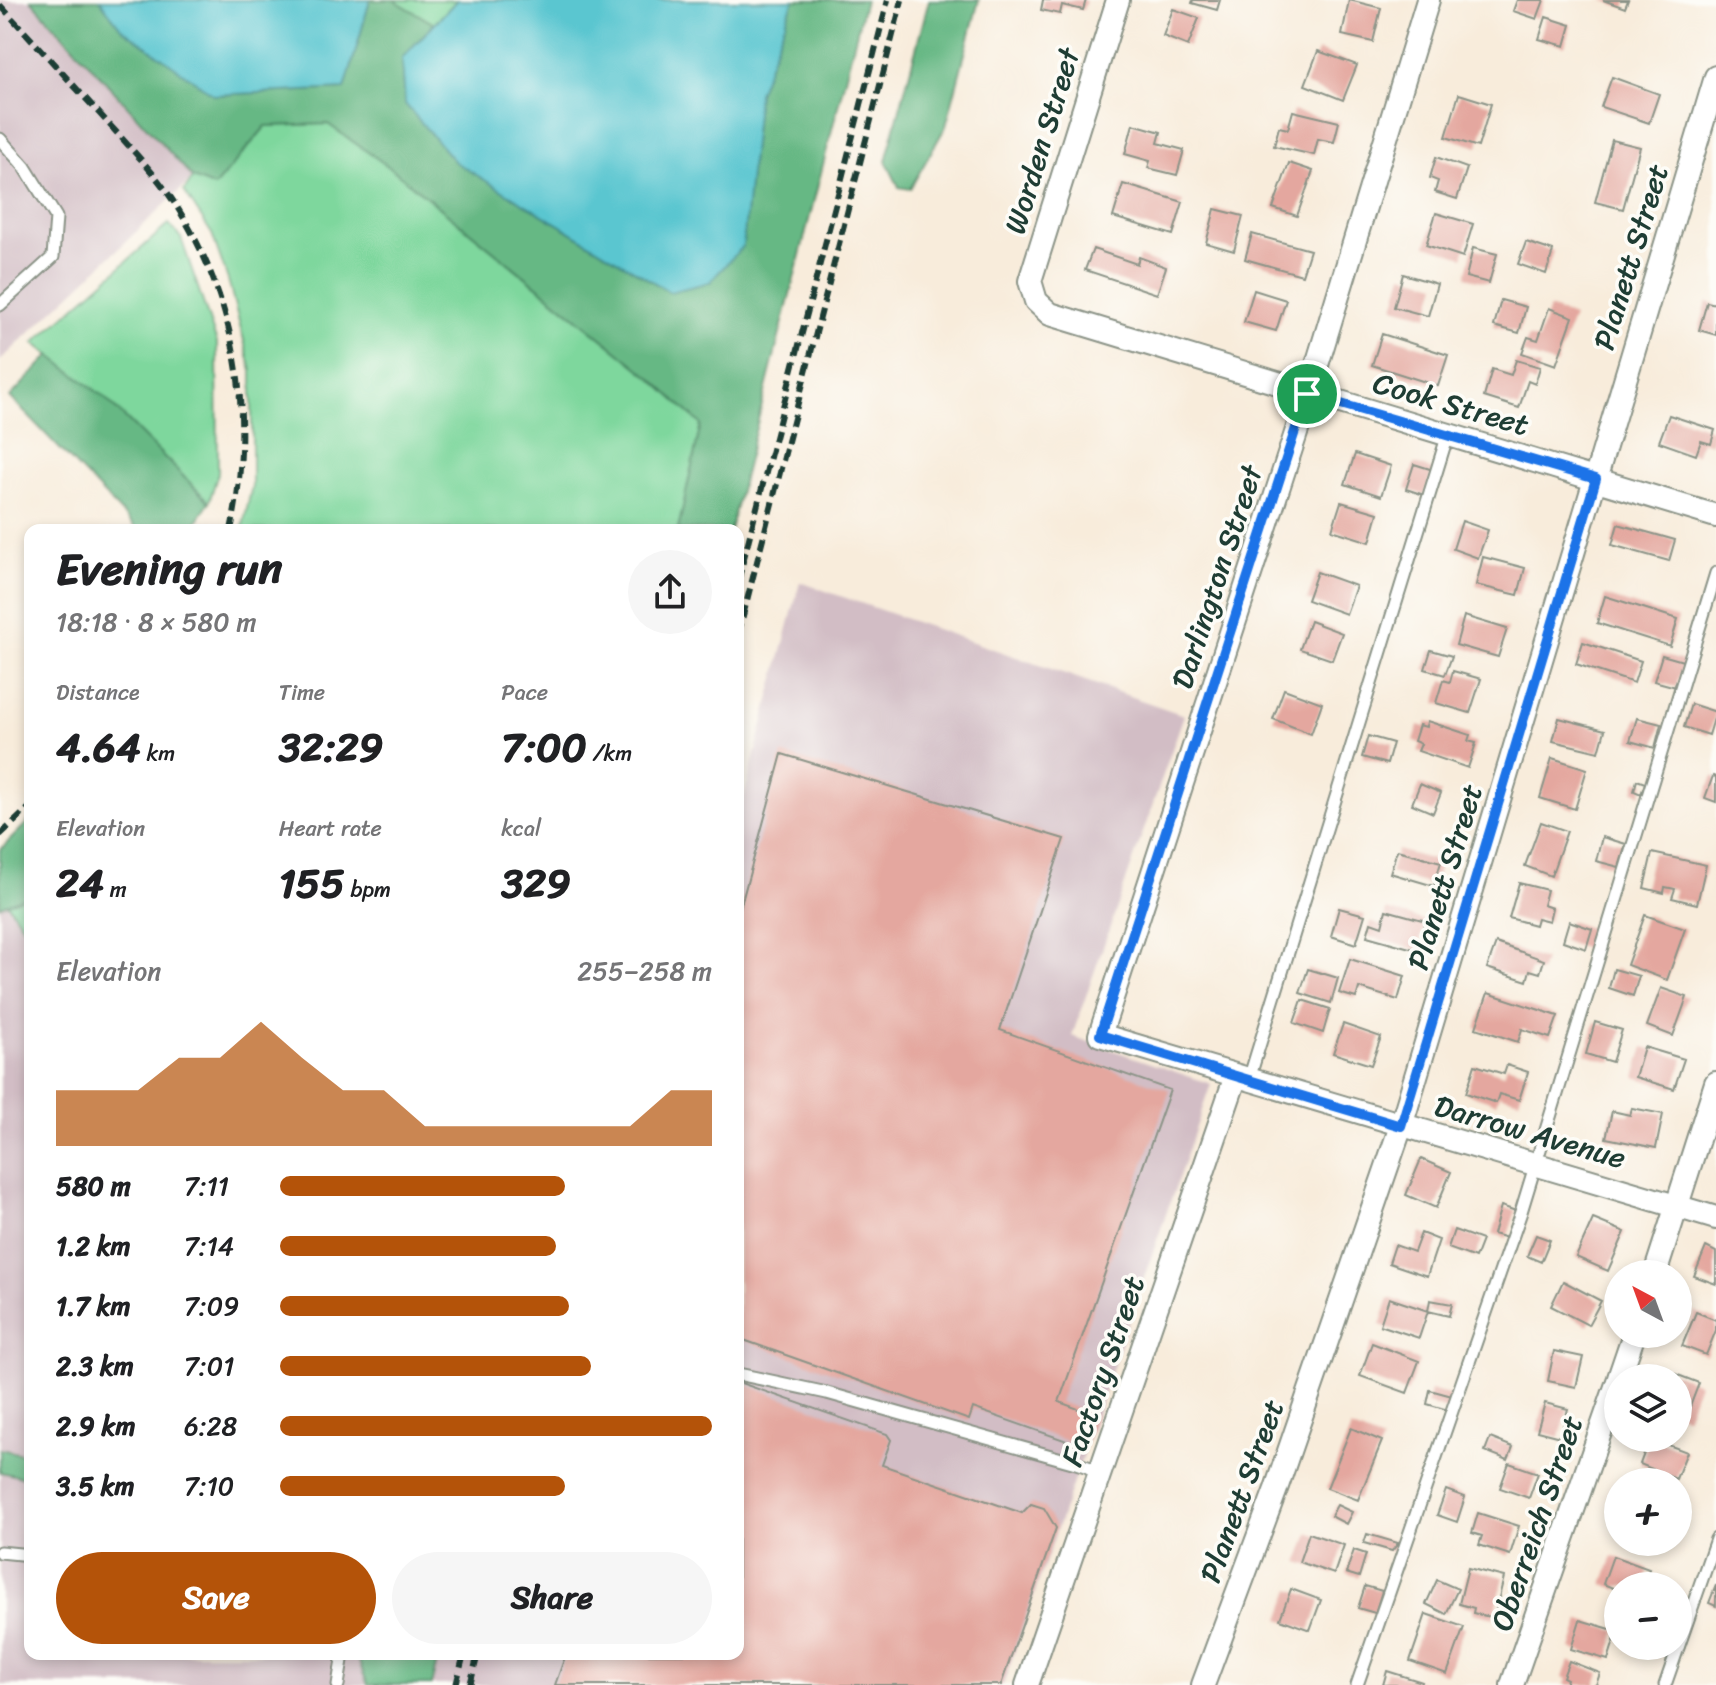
<!DOCTYPE html>
<html lang="en">
<head>
<meta charset="utf-8">
<style>
	:root { --surface:#fff; --page:#f6f6f6; --text:#202124; --muted:#757577; --accent:#b45309 }
	body { margin:0; font-family:Sriracha,sans-serif; background:var(--page); color:var(--text); height:100vh; display:flex; flex-direction:column; font-size:30px; white-space:nowrap }
	* { box-sizing:border-box; margin:0 }
	p { font-size:26px; color:var(--muted) }
	.icon { flex:none; width:44px; height:44px; fill:none; stroke:currentColor; stroke-width:2; stroke-linecap:round; stroke-linejoin:round }
	.map { position:relative; flex:1; overflow:hidden }
	.details { position:absolute; left:24px; top:524px; width:720px; height:1136px; display:flex; flex-direction:column; background:var(--surface); border-radius:16px; box-shadow:0 4px 12px #0003 }
	.details>* { flex:none }
	.needle { width:52px; rotate:319deg }
	.tools { position:absolute; left:1604px; top:1260px; display:grid; gap:16px }
	.tools a { display:grid; place-items:center; width:88px; height:88px; border-radius:50%; background:var(--surface); box-shadow:0 4px 12px #0003; font-size:40px }
	.pin { position:absolute; display:grid; place-items:center; width:68px; height:68px; color:#fff; margin:-34px; border:4px solid #fff; border-radius:50%; box-shadow:0 2px 8px #0007 }
	.round { display:grid; place-items:center; flex:none; width:84px; height:84px; border-radius:42px; background:var(--page) }
	.headline { display:flex; align-items:center; justify-content:space-between; height:136px; padding:0 32px }
	h1 { font-size:44px; font-weight:700; line-height:60px }
	.figures { display:grid; grid-template-columns:repeat(3,1fr); gap:12px; height:136px; padding:8px 32px }
	.figures div { display:grid; align-content:center }
	.figures b { font-size:40px; font-weight:700 }
	.figures small { font-size:22px; font-weight:400 }
	.figures p { font-size:22px }
	.chart { height:224px; padding:16px 32px }
	.chart p { display:flex; justify-content:space-between }
	.chart svg { width:100%; height:144px; margin-top:8px; fill:var(--accent); opacity:.7 }
	.button { display:flex; gap:16px; margin-top:auto; padding:16px 32px }
	.button a { flex:1; height:92px; border-radius:48px; background:var(--accent); color:#fff; font-size:32px; font-weight:700; line-height:92px; text-align:center }
	.button a+a { background:var(--page); color:var(--text) }
	ul { padding:0 32px; list-style:none; font-size:26px }
	li { display:grid; grid-template-columns:128px 96px 1fr; align-items:center; height:60px }
	li i { height:20px; border-radius:10px; background:var(--accent) }
	.map>svg:first-child { display:block }
</style>
</head>
<body>
<div class="map">
<svg width="1716" height="1685" viewBox="0 0 1716 1685">
	<rect width="100%" height="100%" fill="#fdfcf7"/>
	<filter id="ink" filterUnits="userSpaceOnUse"><feTurbulence type="fractalNoise" baseFrequency=".0125" numOctaves="2"/><feDisplacementMap in="SourceGraphic" scale="16" xChannelSelector="R" yChannelSelector="G"/><feConvolveMatrix kernelMatrix="1 2 1 2 8 2 1 2 1" color-interpolation-filters="sRGB"/></filter>
	<filter id="wash" filterUnits="userSpaceOnUse"><feTurbulence type="fractalNoise" baseFrequency=".006" numOctaves="4" result="noise"/><feDisplacementMap in="SourceGraphic" scale="32" xChannelSelector="R" yChannelSelector="G"/><feGaussianBlur stdDeviation="1.8" result="paint"/><feColorMatrix in="noise" values="0 0 0 0 0 0 0 0 0 0 0 0 0 0 0 0 0 1.4 0 .05"/><feComposite in="paint" operator="in"/></filter>
	<g filter="url(#wash)">
		<rect width="100%" height="100%" fill="#f8ecdb"/>
		<path fill="#d2bdc5" d="M 0,0 L 31,0 L 193,178 L 0,361 Z
			M 800,582 L 1184,715 L 1072,1036 L 1211,1084 L 1003,1685 L 0,1685 L 0,854 L 30,827 L 30,1654 L 738,1654 L 738,819 Z"/>
		<path fill="#7ed79d" stroke="#4e8a68" stroke-width="2" d="M 394,0 L 457,0 L 434,24 Z
			M 328,124 L 392,169 L 651,378 L 701,424 L 678,530 L 242,530 L 252,486 L 252,371 L 228,280 L 212,234 L 184,191 L 193,178 L 214,187 L 266,126 Z
			M 169,224 L 181,238 L 217,343 L 218,473 L 209,502 L 105,398 L 34,343 Z
			M 30,895 L 30,937 L 7,903 Z"/>
		<path fill="#66b884" stroke="#427a5c" stroke-width="2" d="M 31,0 L 100,0 L 121,28 L 215,95 L 345,89 L 370,0 L 394,0 L 434,24 L 402,58 L 405,103 L 454,161 L 670,292 L 743,246 L 758,93 L 794,0 L 865,0 L 730,530 L 678,530 L 701,424 L 651,378 L 392,169 L 328,124 L 266,126 L 214,187 L 193,178 Z
			M 929,0 L 979,0 L 946,126 L 910,189 L 899,187 L 886,161 Z
			M 50,355 L 105,398 L 209,502 L 192,530 L 138,530 L 10,397 Z
			M 30,820 L 30,895 L 0,906 L 0,850 Z
			M 0,1449 L 30,1456 L 30,1479 L 0,1472 Z
			M 356,1654 L 439,1654 L 431,1685 L 368,1685 Z"/>
		<path fill="#5ac6d0" stroke="#3c8282" stroke-width="2" d="M 100,0 L 370,0 L 345,89 L 214,95 L 121,28 Z
			M 457,0 L 794,0 L 758,93 L 743,246 L 710,282 L 670,292 L 455,162 L 405,104 L 402,58 Z"/>
		<g id="blocks">
			<path fill="#e4a79f" d="M 1043,0 L 1086,0 L 1083,10 L 1062,5 L 1060,14 L 1041,10 Z
				M 1193,0 L 1220,0 L 1217,10 L 1192,3 Z
				M 1349,0 L 1381,8 L 1373,42 L 1342,35 Z
				M 1517,0 L 1544,0 L 1537,19 L 1513,11 Z
				M 1603,0 L 1628,0 L 1625,8 Z
				M 1173,9 L 1199,18 L 1188,46 L 1163,36 Z
				M 1546,17 L 1571,25 L 1565,46 L 1539,39 Z
				M 1318,51 L 1357,65 L 1343,100 L 1305,85 Z
				M 1612,77 L 1659,94 L 1649,123 L 1601,107 Z
				M 1459,94 L 1491,104 L 1478,147 L 1446,137 Z
				M 1293,111 L 1339,122 L 1334,142 L 1318,139 L 1314,155 L 1274,146 L 1279,127 L 1288,129 Z
				M 1133,124 L 1161,132 L 1158,143 L 1184,150 L 1177,175 L 1148,168 L 1150,161 L 1125,154 Z
				M 1612,140 L 1640,147 L 1623,209 L 1595,202 Z
				M 1436,157 L 1467,168 L 1457,199 L 1435,192 L 1438,181 L 1430,178 Z
				M 1289,163 L 1313,171 L 1297,216 L 1273,208 Z
				M 1123,184 L 1183,202 L 1173,235 L 1113,217 Z
				M 1215,209 L 1243,216 L 1234,251 L 1206,243 Z
				M 1436,213 L 1473,224 L 1463,257 L 1426,245 Z
				M 1252,234 L 1310,250 L 1302,275 L 1245,259 Z
				M 1526,242 L 1553,251 L 1546,274 L 1518,264 Z
				M 1473,248 L 1497,254 L 1489,283 L 1466,277 Z
				M 1093,249 L 1137,264 L 1139,257 L 1166,267 L 1157,294 L 1085,270 Z
				M 1403,274 L 1437,284 L 1428,316 L 1394,307 Z
				M 1254,290 L 1286,300 L 1276,331 L 1244,322 Z
				M 1501,300 L 1526,307 L 1519,333 L 1494,326 Z
				M 1707,302 L 1716,304 L 1716,335 L 1699,330 Z
				M 1549,308 L 1573,317 L 1556,365 L 1522,353 L 1528,337 L 1538,340 Z
				M 1382,334 L 1448,355 L 1438,386 L 1372,365 Z
				M 1516,360 L 1540,367 L 1535,384 L 1528,381 L 1519,408 L 1484,397 L 1492,369 L 1511,375 Z
				M 1669,415 L 1715,430 L 1711,444 L 1701,441 L 1696,455 L 1659,442 Z
				M 1355,454 L 1391,466 L 1381,496 L 1345,484 Z
				M 1414,464 L 1433,470 L 1424,495 L 1406,489 Z
				M 1341,502 L 1378,513 L 1370,542 L 1332,530 Z
				M 1462,521 L 1488,530 L 1478,558 L 1453,549 Z
				M 1618,524 L 1675,540 L 1669,561 L 1612,545 Z
				M 1483,557 L 1525,568 L 1518,595 L 1476,585 Z
				M 1317,572 L 1356,586 L 1346,614 L 1307,600 Z
				M 1605,596 L 1678,619 L 1670,646 L 1597,623 Z
				M 1464,616 L 1507,629 L 1498,657 L 1456,645 Z
				M 1310,621 L 1342,633 L 1332,660 L 1300,649 Z
				M 1583,642 L 1641,661 L 1634,683 L 1576,664 Z
				M 1431,650 L 1452,656 L 1445,675 L 1425,669 Z
				M 1662,655 L 1683,661 L 1676,687 L 1654,681 Z
				M 1453,671 L 1481,679 L 1470,713 L 1436,703 L 1443,680 L 1450,682 Z
				M 1284,689 L 1322,703 L 1311,734 L 1273,719 Z
				M 1691,704 L 1716,712 L 1709,735 L 1684,727 Z
				M 1559,718 L 1605,730 L 1599,752 L 1553,741 Z
				M 1637,718 L 1661,724 L 1655,748 L 1630,741 Z
				M 1427,721 L 1470,735 L 1468,741 L 1476,743 L 1468,768 L 1418,751 L 1421,744 L 1414,741 L 1419,725 L 1426,727 Z
				M 1368,736 L 1393,743 L 1387,764 L 1362,757 Z
				M 782,754 L 1064,839 L 1000,1030 L 1170,1090 L 1059,1402 L 1095,1415 L 1084,1447 L 973,1408 L 969,1420 L 738,1338 L 738,916 Z
				M 1552,758 L 1587,769 L 1575,809 L 1540,798 Z
				M 1713,776 L 1716,777 L 1716,802 L 1705,798 Z
				M 1637,780 L 1645,783 L 1641,794 L 1634,791 Z
				M 1420,784 L 1441,793 L 1433,813 L 1412,804 Z
				M 1541,822 L 1567,831 L 1551,876 L 1525,866 Z
				M 1602,837 L 1626,844 L 1619,867 L 1596,861 Z
				M 1397,850 L 1441,862 L 1434,886 L 1390,873 Z
				M 1652,853 L 1706,865 L 1697,904 L 1672,898 L 1675,889 L 1665,887 L 1664,893 L 1644,888 Z
				M 1519,883 L 1547,890 L 1543,905 L 1552,908 L 1549,921 L 1537,918 L 1535,925 L 1509,918 Z
				M 1339,908 L 1365,915 L 1356,944 L 1331,936 Z
				M 1386,910 L 1426,921 L 1417,950 L 1367,936 L 1371,922 L 1382,926 Z
				M 1645,915 L 1685,929 L 1667,980 L 1627,965 Z
				M 1569,921 L 1592,929 L 1586,949 L 1563,941 Z
				M 1496,943 L 1544,960 L 1540,973 L 1530,970 L 1527,981 L 1487,968 Z
				M 1350,959 L 1405,976 L 1398,1000 L 1359,988 L 1356,998 L 1339,993 Z
				M 1308,969 L 1338,978 L 1331,1003 L 1300,993 Z
				M 1614,969 L 1639,976 L 1633,996 L 1609,988 Z
				M 1661,988 L 1687,997 L 1673,1036 L 1647,1026 Z
				M 1488,993 L 1558,1016 L 1550,1038 L 1522,1029 L 1518,1042 L 1476,1028 Z
				M 1302,1000 L 1330,1009 L 1323,1033 L 1294,1023 Z
				M 1595,1022 L 1622,1030 L 1612,1062 L 1586,1054 Z
				M 1343,1024 L 1381,1037 L 1371,1065 L 1333,1053 Z
				M 1644,1047 L 1684,1059 L 1674,1089 L 1635,1077 Z
				M 1475,1065 L 1504,1074 L 1507,1065 L 1528,1072 L 1519,1100 L 1499,1094 L 1496,1103 L 1466,1093 Z
				M 1632,1108 L 1663,1114 L 1656,1148 L 1606,1138 L 1612,1111 L 1630,1115 Z
				M 1421,1159 L 1451,1172 L 1436,1208 L 1406,1195 Z
				M 1501,1206 L 1516,1211 L 1507,1238 L 1493,1234 Z
				M 1593,1219 L 1625,1232 L 1608,1271 L 1576,1257 Z
				M 1454,1230 L 1482,1240 L 1475,1258 L 1448,1248 Z
				M 1421,1233 L 1439,1240 L 1427,1276 L 1389,1263 L 1395,1245 L 1414,1252 Z
				M 1536,1235 L 1550,1240 L 1541,1262 L 1527,1256 Z
				M 1706,1247 L 1716,1252 L 1716,1284 L 1694,1276 Z
				M 1563,1281 L 1601,1301 L 1588,1325 L 1551,1306 Z
				M 1389,1298 L 1428,1311 L 1419,1338 L 1380,1325 Z
				M 1430,1300 L 1452,1304 L 1449,1316 L 1428,1311 Z
				M 1696,1312 L 1716,1320 L 1716,1330 L 1706,1355 L 1682,1346 Z
				M 1372,1343 L 1419,1361 L 1407,1393 L 1360,1376 Z
				M 1554,1351 L 1583,1357 L 1576,1387 L 1548,1381 Z
				M 1665,1370 L 1699,1383 L 1686,1417 L 1678,1414 L 1678,1378 L 1662,1378 Z
				M 738,1382 L 887,1434 L 891,1440 L 882,1465 L 1022,1513 L 1031,1504 L 1044,1508 L 1056,1528 L 1001,1685 L 555,1685 L 566,1654 L 738,1654 Z
				M 1430,1390 L 1452,1396 L 1448,1410 L 1427,1404 Z
				M 1545,1403 L 1568,1409 L 1560,1437 L 1537,1431 Z
				M 1351,1428 L 1382,1441 L 1358,1500 L 1327,1488 Z
				M 1490,1438 L 1513,1447 L 1508,1460 L 1485,1451 Z
				M 1650,1438 L 1687,1452 L 1676,1479 L 1640,1464 Z
				M 1509,1463 L 1538,1473 L 1529,1498 L 1500,1488 Z
				M 1446,1490 L 1465,1497 L 1457,1522 L 1437,1515 Z
				M 1337,1505 L 1352,1512 L 1346,1524 L 1331,1516 Z
				M 1478,1513 L 1519,1526 L 1510,1555 L 1479,1545 L 1482,1536 L 1472,1533 Z
				M 1309,1533 L 1344,1545 L 1334,1574 L 1299,1562 Z
				M 1367,1534 L 1398,1543 L 1392,1551 L 1364,1543 Z
				M 1354,1550 L 1366,1554 L 1359,1577 L 1346,1573 Z
				M 1613,1556 L 1649,1569 L 1643,1586 L 1618,1586 L 1618,1590 L 1603,1584 Z
				M 1468,1568 L 1504,1577 L 1494,1618 L 1473,1613 L 1474,1608 L 1459,1604 Z
				M 1437,1580 L 1458,1589 L 1446,1614 L 1426,1604 Z
				M 1716,1585 L 1716,1606 L 1709,1603 Z
				M 1365,1586 L 1382,1591 L 1375,1613 L 1358,1608 Z
				M 1291,1589 L 1321,1600 L 1310,1630 L 1280,1619 Z
				M 1678,1596 L 1684,1598 L 1679,1615 L 1678,1615 Z
				M 1426,1614 L 1464,1627 L 1447,1674 L 1410,1661 Z
				M 1580,1620 L 1617,1631 L 1608,1660 L 1571,1649 Z
				M 1569,1661 L 1600,1673 L 1596,1685 L 1565,1685 L 1567,1679 L 1563,1677 Z
				M 1387,1671 L 1422,1682 L 1421,1685 L 1383,1685 Z"/>
		</g>
	</g>
	<g filter="url(#ink)">
		<use href="#blocks" fill-opacity="0" stroke="#8c9488" stroke-width="2"/>
		<g fill="none" stroke-linecap="round" stroke-linejoin="round">
			<g stroke="#8c9488" stroke-width="15">
				<path id="service" d="M 0,139 L 25,167 L 56,217 L 53,257 L 0,305
					M 1249,1079 L 1448,434
					M 738,1374 L 827,1393 L 1076,1463 L 1088,1467 L 1099,1475
					M 0,1552 L 30,1555
					M 338,1685 L 343,1654
					M 1357,1685 L 1521,1212 L 1716,573
					M 1665,1685 L 1716,1539"/>
			</g>
			<g stroke="#8c9488" stroke-width="26">
				<path id="minor" d="M 1118,0 L 1030,281 L 1036,301 L 1050,314 L 1716,516
					M 1428,0 L 1299,424 L 1100,1035 L 1716,1218
					M 1655,1274 L 1716,1083
					M 1619,1378 L 1634,1334
					M 1027,1685 L 1236,1076
					M 1203,1685 L 1276,1489 L 1401,1126 L 1716,77
					M 1512,1685 L 1618,1381"/>
			</g>
			<use href="#service" stroke="#fff" stroke-width="11"/>
			<use href="#minor" stroke="#fff" stroke-width="22"/>
			<path stroke="#1f3d34" stroke-width="6" stroke-dasharray="12 6" stroke-linecap="butt" d="M 0,5 C 33,41 66,77 99,113 C 122,139 147,164 167,192 C 236,291 256,414 231,530
				M 738,581 L 888,0
				M 738,635 L 902,0
				M 0,835 L 30,807
				M 456,1685 L 464,1654
				M 470,1685 L 478,1654"/>
		</g>
	</g>
	<g fill="none" stroke-linecap="round" stroke-linejoin="round" filter="url(#ink)">
		<g stroke="#fff" stroke-width="16">
			<path id="route" d="M 1307,394 L 1596,479 L 1401,1126 L 1100,1035 Z"/>
		</g>
		<use href="#route" stroke="#1a73e8" stroke-width="10"/>
	</g>
	<g text-anchor="middle" dominant-baseline="central" stroke-width="7" stroke-linejoin="round" paint-order="stroke">
		<g font-size="30" fill="#1f3d34" stroke="#fdfcf7">
			<text transform="translate(1042 141) rotate(-73)">Worden Street</text>
			<text transform="translate(1631 257) rotate(-73)">Planett Street</text>
			<text transform="translate(1451 404) rotate(16)">Cook Street</text>
			<text transform="translate(1217 577) rotate(-72)">Darlington Street</text>
			<text transform="translate(1445 877) rotate(-73)">Planett Street</text>
			<text transform="translate(1530 1132) rotate(16)">Darrow Avenue</text>
			<text transform="translate(1103 1371) rotate(-71)">Factory Street</text>
			<text transform="translate(1242 1491) rotate(-70)">Planett Street</text>
			<text transform="translate(1537 1523) rotate(-71)">Oberreich Street</text>
		</g>
	</g>
</svg>
<div class="tools">
<a><svg class="needle" viewBox="-14 -14 28 28"><path d="M0-13l5 13h-10z" fill="#e53935"/><path d="M0 13l5-13h-10z" fill="#757577"/></svg></a>
<a><svg class="icon" aria-label="layers" viewBox="0 0 24 24"><path d="M12 4l9 5-9 5-9-5zM3 14l9 5 9-5"/></svg></a>
<a>+</a>
<a>−</a>
</div>
<div class="pin" style="left:1307px;top:394px;background:#1e9e55"><svg class="icon" aria-label="arrive" viewBox="0 0 24 24"><path d="M6 21V4h12l-3 4 3 4H6"/></svg></div>
<section class="details">
<div class="headline"><div><h1>Evening run</h1><p>18:18 · 8 × 580 m</p></div><a class="round"><svg class="icon" aria-label="share" viewBox="0 0 24 24"><path d="M12 15V3M7 8l5-5 5 5M5 13v7h14v-7"/></svg></a></div>
<div class="figures">
<div><p>Distance</p><b>4.64<small> km</small></b></div>
<div><p>Time</p><b>32:29</b></div>
<div><p>Pace</p><b>7:00<small> /km</small></b></div>
</div>
<div class="figures">
<div><p>Elevation</p><b>24<small> m</small></b></div>
<div><p>Heart rate</p><b>155<small> bpm</small></b></div>
<div><p>kcal</p><b>329</b></div>
</div>
<div class="chart"><p><span>Elevation</span>255–258 m</p>
<svg viewBox="0 0 160 44" preserveAspectRatio="none"><path d="M0 44V27L10 27L20 27L30 17L40 17L50 6L60 17L70 27L80 27L90 38L100 38L110 38L120 38L130 38L140 38L150 27L160 27V44z"/></svg>
</div>
<ul>
<li><b>580 m</b>7:11<i style="width:66%"></i></li>
<li><b>1.2 km</b>7:14<i style="width:64%"></i></li>
<li><b>1.7 km</b>7:09<i style="width:67%"></i></li>
<li><b>2.3 km</b>7:01<i style="width:72%"></i></li>
<li><b>2.9 km</b>6:28<i style="width:100%"></i></li>
<li><b>3.5 km</b>7:10<i style="width:66%"></i></li>
</ul>
<div class="button"><a>Save</a><a>Share</a></div>
</section>
</div>
</body>
</html>
